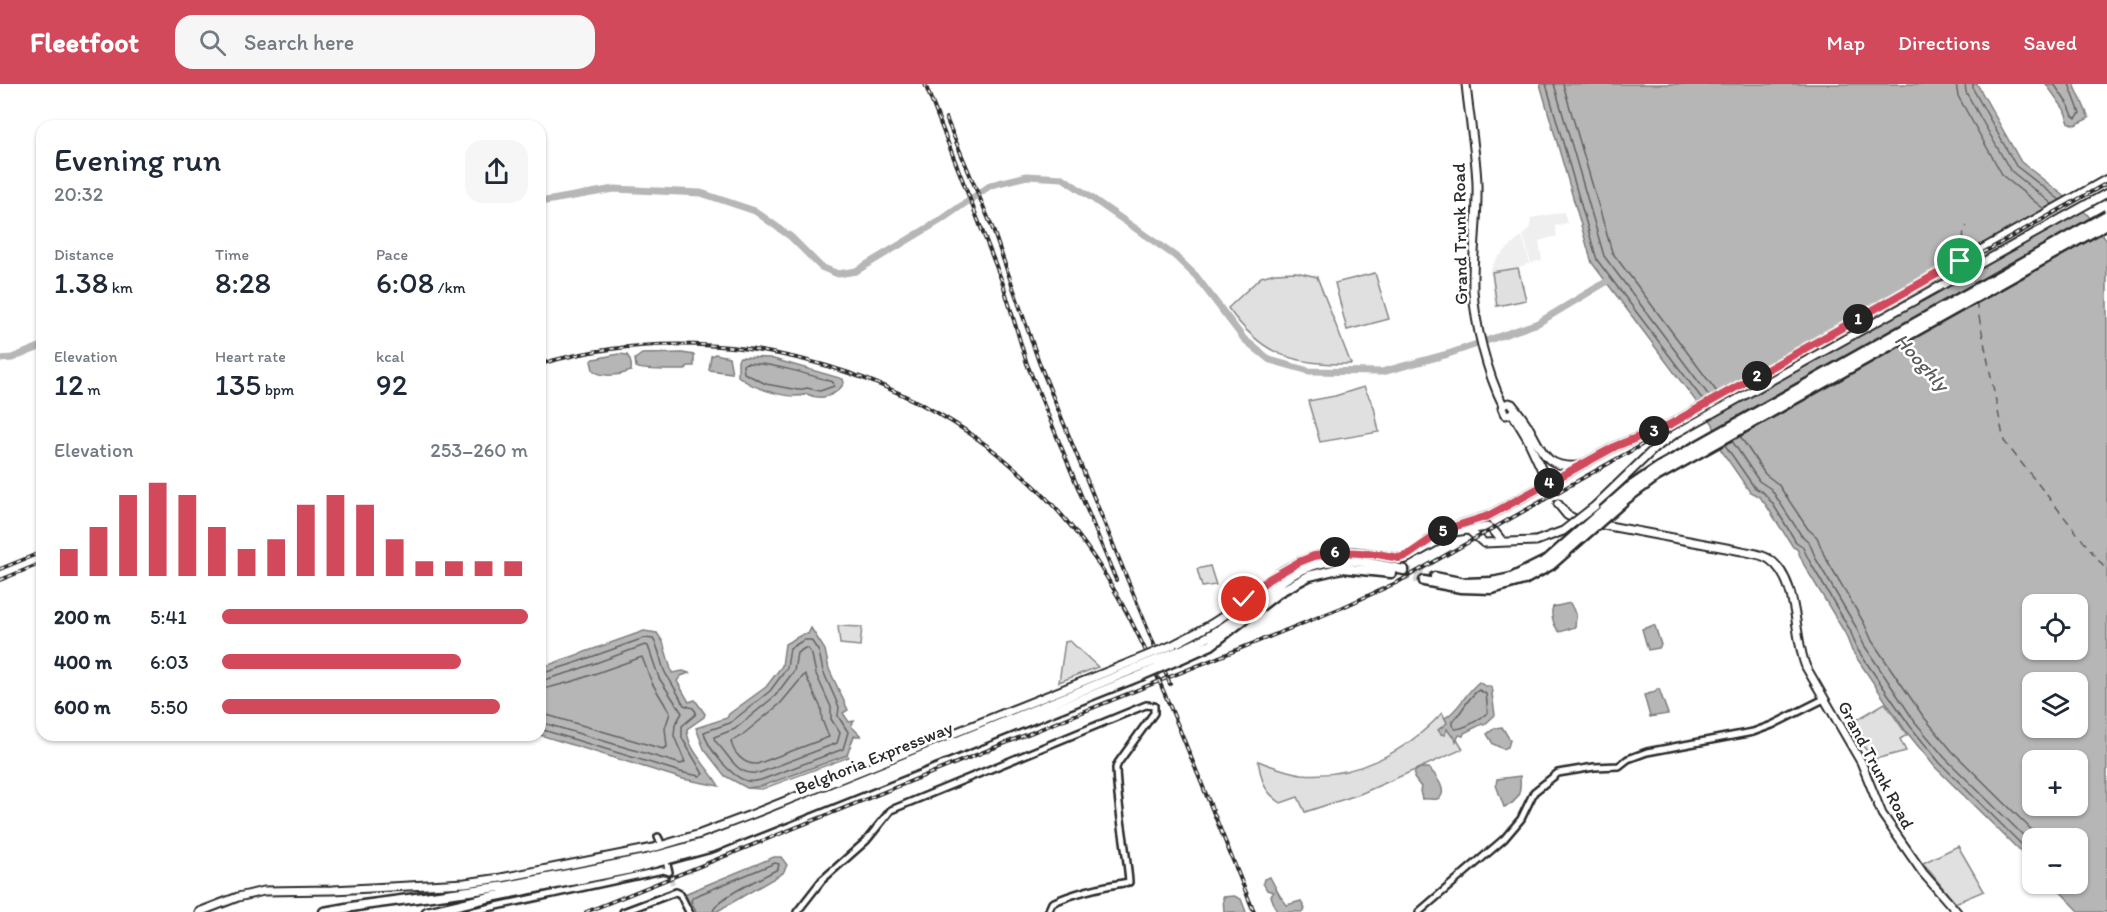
<!DOCTYPE html>
<html lang="en">
<head>
<meta charset="utf-8">
<style>
	:root { --surface:#fff; --page:#f6f6f7; --text:#1f2937; --muted:#747a83; --accent:#d1495b }
	body { margin:0; font-family:Itim,sans-serif; background:var(--page); color:var(--text); height:100vh; display:flex; flex-direction:column; font-size:22px; white-space:nowrap }
	* { box-sizing:border-box; margin:0 }
	p { font-size:20px; color:var(--muted) }
	.icon { flex:none; width:33px; height:33px; fill:none; stroke:currentColor; stroke-width:2; stroke-linecap:round; stroke-linejoin:round }
	.map { position:relative; flex:1; overflow:hidden }
	.sheet { position:absolute; left:36px; top:36px; width:510px; height:621px; display:flex; flex-direction:column; background:var(--surface); border-radius:18px; box-shadow:0 2px 4px #0004 }
	.sheet>* { flex:none }
	.controls { position:absolute; left:2022px; top:510px; display:grid; gap:12px }
	.controls a { display:grid; place-items:center; width:66px; height:66px; border-radius:12px; background:var(--surface); box-shadow:0 2px 4px #0004; font-size:30px }
	.pin { position:absolute; display:grid; place-items:center; width:51px; height:51px; color:#fff; margin:-26px; border:3px solid #fff; border-radius:50%; box-shadow:0 2px 6px #0007 }
	.km { position:absolute; width:30px; height:30px; margin:-15px; border-radius:50%; background:#222; color:#fff; font-size:16px; line-height:30px; text-align:center }
	.round { display:grid; place-items:center; flex:none; width:63px; height:63px; border-radius:18px; background:var(--page) }
	.head { display:flex; align-items:center; justify-content:space-between; height:102px; padding:0 18px }
	h1 { font-size:33px; font-weight:600; line-height:45px }
	.metrics { display:grid; grid-template-columns:repeat(3,1fr); gap:9px; height:102px; padding:6px 18px }
	.metrics div { display:grid; align-content:center }
	.metrics b { font-size:30px; font-weight:600 }
	.metrics small { font-size:16px; font-weight:400 }
	.metrics p { font-size:16px }
	.chart { height:168px; padding:12px 18px }
	.chart p { display:flex; justify-content:space-between }
	.chart svg { width:100%; height:108px; margin-top:6px; stroke:var(--accent); stroke-width:6 }
	ul { padding:0 18px; list-style:none; font-size:20px }
	li { display:grid; grid-template-columns:96px 72px 1fr; align-items:center; height:45px }
	li i { height:15px; border-radius:8px; background:var(--accent) }
	header { display:flex; align-items:center; gap:36px; box-sizing:border-box; height:84px; padding:0 30px; background:var(--accent); color:#fff }
	header strong { font-size:28px }
	nav { display:flex; gap:33px; margin-inline-start:auto; font-size:21px }
	.search { width:420px; height:54px; background:var(--page); display:flex; align-items:center; gap:15px; box-sizing:border-box; padding:0 21px; border-radius:18px; color:var(--muted); font-size:22px }
	.map>svg:first-child { display:block }
</style>
</head>
<body>
<header>
<strong>Fleetfoot</strong>
<div class="search"><svg class="icon" aria-label="search" viewBox="0 0 24 24"><circle cx="10" cy="10" r="6"/><path d="M15 15l6 6"/></svg>Search here</div>
<nav><a>Map</a><a>Directions</a><a>Saved</a></nav>
</header>
<div class="map">
<svg width="2107" height="828" viewBox="0 0 2107 828">
	<rect width="100%" height="100%" fill="#fff"/>
	<filter id="ink" filterUnits="userSpaceOnUse"><feTurbulence type="fractalNoise" baseFrequency=".0167" numOctaves="2"/><feDisplacementMap in="SourceGraphic" scale="12" xChannelSelector="R" yChannelSelector="G"/><feConvolveMatrix kernelMatrix="1 2 1 2 8 2 1 2 1" color-interpolation-filters="sRGB"/></filter>
	<g filter="url(#ink)">
		<path fill="#efefef" d="M 1564,128 L 1567,139 L 1555,142 L 1557,152 L 1539,157 L 1542,176 L 1531,179 L 1523,151 L 1530,143 L 1531,134 Z
			M 1522,152 L 1530,179 L 1519,183 L 1527,217 L 1495,224 L 1490,186 L 1497,174 Z"/>
		<path fill="#e0e0e0" stroke="#868686" stroke-width="1.5" d="M 1518,184 L 1526,216 L 1497,222 L 1492,188 Z
			M 1296,188 L 1317,193 L 1351,280 C 1293,280 1263,273 1228,224 L 1261,193 L 1275,189 Z
			M 1375,189 L 1389,235 L 1347,246 L 1335,199 Z
			M 1364,303 L 1374,323 L 1379,348 L 1320,358 L 1308,317 L 1335,312 Z
			M 1210,482 L 1216,501 L 1202,503 L 1197,485 Z
			M 838,542 L 862,543 L 860,562 L 840,560 Z
			M 1070,557 L 1098,583 L 1059,598 L 1065,558 Z
			M 1885,619 L 1907,651 L 1900,655 L 1906,667 L 1872,676 L 1863,661 L 1866,658 L 1853,638 Z
			M 1442,629 L 1463,665 L 1360,710 L 1305,728 L 1298,713 L 1281,719 C 1263,707 1262,697 1258,677 C 1272,682 1286,688 1302,690 C 1355,695 1407,667 1442,629 Z
			M 847,671 L 849,673 L 762,705 L 747,704 L 762,702 Z
			M 1958,762 L 1984,807 L 1955,819 L 1923,779 Z"/>
		<path fill="#b6b6b6" stroke="#7e7e7e" stroke-width="1.5" fill-rule="evenodd" d="M 1540,0 L 1977,0 L 2021,78 L 2087,130 L 2107,157 L 2107,828 L 2080,828 L 2053,800 L 2078,800 L 2078,754 L 2032,754 L 2032,779 L 1935,683 L 1905,646 L 1852,567 L 1845,549 L 1804,481 L 1797,465 L 1793,463 L 1768,424 L 1760,413 L 1750,408 L 1719,363 L 1713,340 L 1592,179 ZM 2032,520 L 2078,520 L 2078,566 L 2032,566 ZM 2032,598 L 2078,598 L 2078,644 L 2032,644 ZM 2032,676 L 2078,676 L 2078,722 L 2032,722 Z
			M 2046,0 L 2074,0 L 2089,34 L 2075,41 L 2069,39 L 2064,25 Z
			M 682,269 L 694,271 L 694,282 L 688,282 L 685,286 C 675,286 642,287 636,283 L 635,275 L 642,270 Z
			M 619,270 L 627,271 C 631,276 632,280 631,287 C 621,291 603,294 594,287 C 592,285 592,280 591,277 L 594,275 Z
			M 715,270 L 729,273 L 732,289 L 709,286 L 711,272 Z
			M 740,273 L 770,274 L 843,295 L 844,299 C 836,312 821,317 807,310 C 791,317 751,304 738,292 L 738,276 Z
			M 1570,519 L 1576,531 L 1575,543 L 1560,548 C 1554,544 1550,530 1553,523 Z
			M 1651,542 L 1655,542 L 1661,561 L 1659,564 L 1648,566 L 1642,545 Z
			M 811,544 L 825,566 L 829,585 L 848,626 L 843,629 L 849,638 L 854,637 L 851,642 L 861,652 L 854,652 L 847,671 L 762,702 L 747,704 L 725,692 L 704,665 L 696,644 L 727,634 L 729,630 L 766,603 L 782,582 L 785,560 L 803,550 L 808,550 Z
			M 644,547 L 657,549 L 663,558 L 672,589 L 683,587 L 689,589 L 681,592 L 677,597 L 689,618 L 695,616 L 705,630 L 704,633 L 687,645 C 687,666 710,685 719,702 L 683,695 L 540,651 L 540,584 Z
			M 1479,598 L 1485,602 L 1490,602 L 1493,607 L 1492,610 L 1495,631 L 1484,641 L 1482,640 L 1464,649 L 1463,652 L 1459,651 L 1456,657 L 1455,653 L 1451,651 L 1447,645 L 1445,651 L 1441,650 L 1438,646 L 1447,639 L 1445,634 C 1459,626 1466,608 1479,598 Z
			M 1657,605 L 1659,605 L 1668,630 L 1650,633 L 1644,611 L 1655,608 Z
			M 1502,643 L 1510,656 L 1508,663 L 1503,665 L 1493,660 L 1487,650 L 1495,644 Z
			M 1420,684 L 1429,684 C 1434,689 1451,710 1437,715 C 1433,716 1427,714 1422,715 L 1420,707 L 1421,703 L 1414,694 L 1415,687 Z
			M 1520,692 C 1521,706 1520,718 1504,723 L 1496,701 L 1497,695 Z
			M 774,773 L 781,773 L 787,781 L 783,789 L 716,828 L 691,828 L 683,813 L 687,809 Z
			M 1270,793 L 1280,812 L 1287,821 L 1301,817 L 1305,825 L 1303,828 L 1277,828 L 1271,812 L 1274,808 L 1267,806 L 1263,799 L 1264,795 Z
			M 1234,812 L 1241,815 L 1246,828 L 1224,828 L 1223,813 Z"/>
		<path fill="#fff" d="M 2069,112 L 2084,124 L 1707,336 L 1696,322 Z"/>
		<g fill="none" stroke-linecap="round" stroke-linejoin="round">
			<path stroke="#636363" stroke-width="1.5" d="M 1546,0 L 1597,176 L 1703,316
				M 1554,0 L 1604,172 L 1710,313
				M 1563,0 L 1612,168 L 1717,308
				M 1956,0 L 1958,12 L 2003,92 L 2044,125
				M 1965,0 L 1966,8 L 2010,86 L 2052,120
				M 1973,0 L 1973,5 L 2016,82 L 2060,116
				M 2054,0 L 2069,22 L 2073,32 L 2076,34 L 2080,29 L 2069,0
				M 746,279 C 776,280 804,289 833,298 L 834,302 L 820,307 L 807,304 L 798,306 L 766,300 L 744,289 L 743,281 Z
				M 1740,352 L 1765,390 L 1778,400 L 1808,445 L 1817,453 L 1824,471 L 1864,539 L 1872,557 L 1923,632 L 1952,667 L 2040,754
				M 1732,357 L 1759,397 L 1771,405 L 1801,451 L 1809,458 L 1816,475 L 1856,543 L 1864,561 L 1915,638 L 1945,674 L 2032,760
				M 1725,361 L 1754,403 L 1764,409 L 1773,420 L 1796,458 L 1802,462 L 1810,478 L 1850,546 L 1857,565 L 1910,642 L 1940,679 L 2032,771
				M 804,556 L 811,556 L 819,568 L 823,587 L 839,623 L 838,632 L 848,648 L 843,665 L 761,696 C 757,697 751,698 747,697 C 731,693 707,664 704,648 L 730,639 L 770,607 L 787,584 L 790,564 Z
				M 805,564 L 808,565 L 812,571 L 816,590 L 831,623 L 831,635 L 840,649 L 837,659 L 759,689 C 735,692 730,671 715,657 L 714,653 L 735,645 L 775,612 L 794,587 L 797,569 Z
				M 540,590 L 569,581 L 644,554 L 653,555 C 661,566 660,582 667,592 C 673,600 678,611 684,621 L 693,624 L 696,628 L 695,631 L 682,642 L 682,654 L 703,690 L 700,692 L 684,689 L 540,645
				M 805,590 L 821,624 L 822,636 L 829,653 L 757,680 C 744,681 733,669 731,657 L 741,652 L 780,620 Z
				M 540,597 L 571,588 L 645,561 L 648,562 L 659,594 L 682,629 L 675,641 L 674,652 L 685,678 L 681,680 L 540,638
				M 540,606 L 574,597 L 642,573 L 652,599 L 670,629 L 665,644 L 667,663 L 663,665 L 540,629
				M 1479,606 L 1486,610 L 1488,628 C 1481,635 1464,645 1455,645 L 1452,641 L 1452,637 C 1463,629 1467,613 1479,606 Z
				M 696,828 L 691,817 L 693,813 L 775,779 L 779,780 L 778,785 C 764,793 715,814 713,828"/>
			<path stroke="#b6b6b6" stroke-width="7" d="M 540,118 L 614,105 L 701,109 L 755,127 L 791,153 L 821,183 L 838,190 L 856,187 L 941,136 L 991,101 L 1027,92 L 1063,94 L 1175,172 L 1196,192 L 1244,255 L 1270,276 L 1309,287 L 1382,288 L 1448,270 L 1538,239 L 1606,198
				M 0,275 L 12,274 L 42,262"/>
			<path stroke="#5c5c5c" stroke-width="1.5" stroke-dasharray="8 6" stroke-linecap="butt" d="M 1967,170 C 1965,161 1960,149 1967,142
				M 1971,189 L 1973,202
				M 1976,218 L 2004,357 L 2107,487"/>
			<path stroke="#d5d5d5" stroke-width="5" stroke-dasharray="5 2.5" stroke-linecap="butt" d="M 669,788 L 673,801"/>
			<path stroke="#d5d5d5" stroke-width="7" stroke-dasharray="7 3.5" stroke-linecap="butt" d="M 1551,406 L 1558,420"/>
			<path stroke="#d5d5d5" stroke-width="8" stroke-dasharray="8 4" stroke-linecap="butt" d="M 1404,486 L 1435,493
				M 1391,489 L 1424,497"/>
			<g stroke="#2b2b2b" stroke-width="10">
				<path id="tertiary" d="M 658,753 L 660,757
					M 469,828 L 663,786 L 669,788 L 667,781
					M 623,828 L 676,808 L 680,810 L 689,828
					M 797,828 L 822,796 L 866,757 L 891,726 L 1146,621 L 1154,622 L 1154,629 L 1118,679 L 1116,684 C 1117,722 1126,760 1129,798 C 1103,802 1076,808 1052,819 L 1048,828
					M 1419,828 L 1504,755 L 1521,735 L 1534,708 L 1558,689 L 1594,683 L 1619,682 L 1628,675 L 1647,668 L 1753,648 L 1772,641 L 1824,615"/>
			</g>
			<g stroke="#2b2b2b" stroke-width="11">
				<path id="primary" d="M 1466,0 C 1469,33 1476,67 1477,100 C 1478,136 1472,171 1473,206 C 1475,241 1487,289 1503,321
					M 1514,326 L 1512,329 L 1527,354 L 1551,406
					M 1512,329 L 1506,331 L 1504,329 L 1502,324 L 1503,321 L 1509,319 L 1512,320 C 1518,328 1524,335 1529,344 C 1543,368 1545,384 1578,382
					M 1565,390 L 1616,362 L 1669,341 L 2107,95
					M 1558,420 L 1567,431 L 1577,436 L 1742,467 C 1751,469 1761,470 1769,475 C 1800,496 1793,553 1806,583 L 1861,678 L 1882,730 L 1923,789 L 1957,828
					M 1595,422 L 1654,365 L 1675,350 L 2107,109
					M 1470,447 L 1484,459 L 1536,457
					M 1427,458 L 1444,446 L 1488,432
					M 1173,561 C 1192,551 1211,542 1229,528 C 1264,500 1293,471 1341,468 C 1363,466 1384,473 1406,475 L 1454,448 L 1487,443 L 1494,447 L 1502,457
					M 199,828 L 238,813 L 264,807 L 333,806 L 465,799 L 501,794 L 653,764 L 700,750 L 748,732 L 1134,577"/>
			</g>
			<g stroke="#2b2b2b" stroke-width="13">
				<path id="motorway" d="M 1435,493 L 1465,499 L 1492,498
					M 1424,497 L 1461,504 L 1492,505
					M 1179,567 C 1198,559 1215,550 1231,538 C 1263,513 1293,479 1336,477 C 1359,475 1381,481 1404,486
					M 1182,574 L 1211,561 L 1279,508 L 1309,492 L 1342,484 L 1391,489
					M 324,828 L 363,821 L 507,802 L 645,775 L 703,759 L 766,735 L 1137,584
					M 427,828 L 491,813 L 636,784 L 713,763 L 1140,592"/>
			</g>
			<use href="#tertiary" stroke="#fff" stroke-width="5"/>
			<use href="#primary" stroke="#fff" stroke-width="7"/>
			<use href="#motorway" stroke="#fff" stroke-width="8"/>
			<g stroke="#2b2b2b" stroke-width="4">
				<path id="rail" d="M 925,0 L 1003,200 L 1027,280 L 1116,496
					M 946,34 L 992,143 L 1040,281 L 1170,600
					M 540,280 C 742,221 977,298 1095,475 C 1130,527 1155,586 1179,644 C 1204,705 1229,766 1254,828
					M 0,485 L 42,468
					M 0,496 L 42,479
					M 586,828 L 1341,524 L 1398,498 L 2107,99"/>
			</g>
			<use href="#rail" stroke="#fff" stroke-width="1.5" stroke-dasharray="4.5" stroke-linecap="butt"/>
			<g stroke="#2b2b2b" stroke-width="11" stroke-linecap="butt">
				<path id="primary-bridge" d="M 1488,432 L 1565,390
					M 1536,457 L 1563,447 L 1595,422
					M 1134,577 L 1173,561"/>
			</g>
			<g stroke="#2b2b2b" stroke-width="13" stroke-linecap="butt">
				<path id="motorway-bridge" d="M 1492,498 L 1511,494 L 1547,476 L 1628,404 L 1659,383 L 2107,131
					M 1492,505 L 1524,496 L 1551,481 L 1626,415 L 1656,393 L 2107,140
					M 1137,584 L 1179,567
					M 1140,592 L 1182,574"/>
			</g>
			<use href="#primary-bridge" stroke="#fff" stroke-width="7"/>
			<use href="#motorway-bridge" stroke="#fff" stroke-width="8"/>
		</g>
	</g>
	<g fill="none" stroke-linecap="round" stroke-linejoin="round" filter="url(#ink)">
		<g stroke="#fff" stroke-width="12">
			<path id="route" d="M 1244,515 L 1269,495 L 1299,478 L 1314,472 L 1343,468 L 1377,470 L 1399,474 L 1408,471 L 1444,446 L 1488,432 L 1616,362 L 1669,341 L 1960,177"/>
		</g>
		<use href="#route" stroke="#d1495b" stroke-width="8"/>
	</g>
	<g text-anchor="middle" dominant-baseline="central" stroke-width="5" stroke-linejoin="round" paint-order="stroke">
		<g font-size="18" fill="#2b2b2b" stroke="#fff">
			<text transform="translate(1460 150) rotate(-91)">Grand Trunk Road</text>
			<text transform="translate(874 674) rotate(-22)">Belghoria Expressway</text>
			<text transform="translate(1876 681) rotate(62)">Grand Trunk Road</text>
		</g>
		<g font-size="20" font-style="italic" fill="#5c5c5c" stroke="#fff">
			<text transform="translate(1922 278) rotate(48)">Hooghly</text>
		</g>
	</g>
</svg>
<div class="controls">
<a><svg class="icon" aria-label="locate" viewBox="0 0 24 24"><circle cx="12" cy="12" r="6"/><path d="M12 2v4M12 18v4M2 12h4M18 12h4"/></svg></a>
<a><svg class="icon" aria-label="layers" viewBox="0 0 24 24"><path d="M12 4l9 5-9 5-9-5zM3 14l9 5 9-5"/></svg></a>
<a>+</a>
<a>−</a>
</div>
<div class="pin" style="left:1960px;top:177px;background:#1e9e55"><svg class="icon" aria-label="arrive" viewBox="0 0 24 24"><path d="M6 21V4h12l-3 4 3 4H6"/></svg></div>
<div class="pin" style="left:1244px;top:515px;background:#d93025"><svg class="icon" aria-label="check" viewBox="0 0 24 24"><path d="M5 12l5 5 9-10"/></svg></div>
<b class="km" style="left:1858px;top:235px">1</b>
<b class="km" style="left:1757px;top:292px">2</b>
<b class="km" style="left:1654px;top:347px">3</b>
<b class="km" style="left:1549px;top:399px">4</b>
<b class="km" style="left:1443px;top:447px">5</b>
<b class="km" style="left:1335px;top:468px">6</b>
<section class="sheet">
<div class="head"><div><h1>Evening run</h1><p>20:32</p></div><a class="round"><svg class="icon" aria-label="share" viewBox="0 0 24 24"><path d="M12 15V3M7 8l5-5 5 5M5 13v7h14v-7"/></svg></a></div>
<div class="metrics">
<div><p>Distance</p><b>1.38<small> km</small></b></div>
<div><p>Time</p><b>8:28</b></div>
<div><p>Pace</p><b>6:08<small> /km</small></b></div>
</div>
<div class="metrics">
<div><p>Elevation</p><b>12<small> m</small></b></div>
<div><p>Heart rate</p><b>135<small> bpm</small></b></div>
<div><p>kcal</p><b>92</b></div>
</div>
<div class="chart"><p><span>Elevation</span>253–260 m</p>
<svg viewBox="0 0 160 44" preserveAspectRatio="none"><path d="M5 44V33M15 44V24M25 44V11M35 44V6M45 44V11M55 44V24M65 44V33M75 44V29M85 44V15M95 44V11M105 44V15M115 44V29M125 44V38M135 44V38M145 44V38M155 44V38"/></svg>
</div>
<ul>
<li><b>200 m</b>5:41<i style="width:100%"></i></li>
<li><b>400 m</b>6:03<i style="width:78%"></i></li>
<li><b>600 m</b>5:50<i style="width:91%"></i></li>
</ul>
</section>
</div>
</body>
</html>
